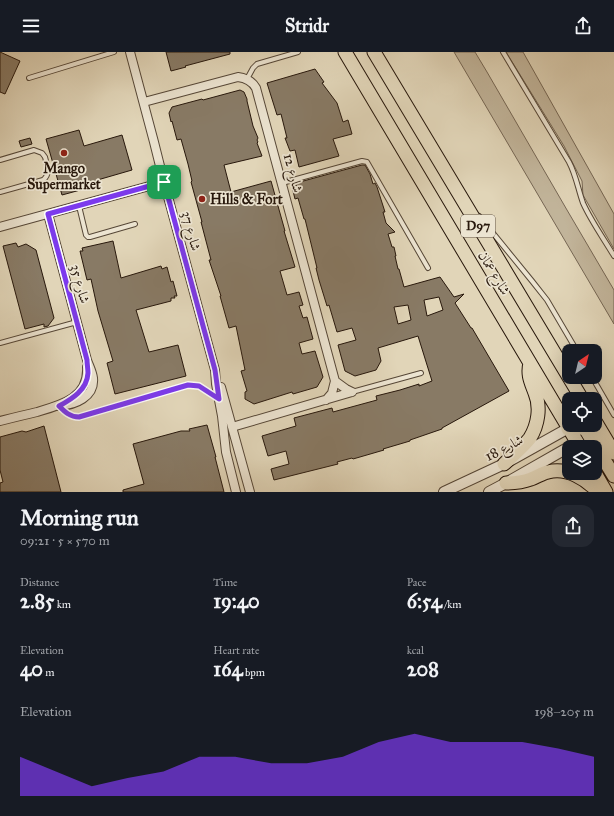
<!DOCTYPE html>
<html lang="en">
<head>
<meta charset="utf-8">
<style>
	:root { --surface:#171b24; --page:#242831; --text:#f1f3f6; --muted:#9ea1a6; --accent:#7c3aed }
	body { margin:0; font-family:"IM FELL Great Primer",Amiri,serif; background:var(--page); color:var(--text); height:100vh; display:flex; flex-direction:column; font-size:15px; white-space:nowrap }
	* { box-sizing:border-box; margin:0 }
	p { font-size:13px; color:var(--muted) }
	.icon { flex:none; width:22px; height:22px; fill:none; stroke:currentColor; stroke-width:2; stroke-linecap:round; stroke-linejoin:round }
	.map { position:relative; height:440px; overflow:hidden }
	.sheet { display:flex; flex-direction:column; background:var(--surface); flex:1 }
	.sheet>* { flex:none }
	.needle { width:26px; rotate:35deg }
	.buttons { position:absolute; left:562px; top:292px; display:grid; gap:8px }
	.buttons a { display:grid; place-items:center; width:40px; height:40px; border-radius:8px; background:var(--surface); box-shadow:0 4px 16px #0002; font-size:20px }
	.pin { position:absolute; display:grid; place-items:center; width:34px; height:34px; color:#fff; margin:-17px; border-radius:8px; box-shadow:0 2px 6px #0006 }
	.round { display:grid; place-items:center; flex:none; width:42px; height:42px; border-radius:12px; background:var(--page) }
	.overview { display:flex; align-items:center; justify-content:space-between; height:68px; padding:0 20px }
	h1 { font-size:22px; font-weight:700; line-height:30px }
	.stats { display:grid; grid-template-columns:repeat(3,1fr); gap:6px; height:68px; padding:4px 20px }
	.stats div { display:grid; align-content:center }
	.stats b { font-size:20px; font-weight:700 }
	.stats small { font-size:11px; font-weight:400 }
	.stats p { font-size:11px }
	.chart { height:112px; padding:8px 20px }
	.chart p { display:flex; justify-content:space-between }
	.chart svg { width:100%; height:72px; margin-top:4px; fill:var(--accent); opacity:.7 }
	header { display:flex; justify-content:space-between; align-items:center; height:52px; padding:0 20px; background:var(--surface); font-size:18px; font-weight:700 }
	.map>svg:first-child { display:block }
</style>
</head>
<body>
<header><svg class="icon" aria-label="menu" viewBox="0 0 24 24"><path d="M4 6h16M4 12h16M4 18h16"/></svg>Stridr<svg class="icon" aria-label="share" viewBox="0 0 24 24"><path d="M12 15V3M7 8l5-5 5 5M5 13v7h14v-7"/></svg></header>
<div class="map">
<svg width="614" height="440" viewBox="0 0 614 440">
	<rect width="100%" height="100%" fill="#e1d5b8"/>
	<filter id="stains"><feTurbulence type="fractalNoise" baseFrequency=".005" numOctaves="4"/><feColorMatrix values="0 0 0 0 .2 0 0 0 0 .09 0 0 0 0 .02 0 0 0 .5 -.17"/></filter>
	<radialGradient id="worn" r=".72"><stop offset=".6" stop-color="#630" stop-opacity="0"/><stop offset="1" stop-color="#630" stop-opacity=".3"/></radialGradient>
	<path fill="#c2b59b" stroke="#756654" d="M 454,0 L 475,0 L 487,20 L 567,158 L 614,238 L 614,272 Z
		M 506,0 L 523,0 L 614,162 L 614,197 L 583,143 L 582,129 L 564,94 Z"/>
	<path fill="#887a65" stroke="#28180c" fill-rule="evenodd" d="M 0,0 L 20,9 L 5,42 L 0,40 Z
		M 166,0 L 230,0 L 230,2 L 185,14 L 186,15 L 171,19 Z
		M 315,17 L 324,30 L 322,31 L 337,51 L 343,70 L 348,68 L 352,82 L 333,87 L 339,104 L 299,115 L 295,98 L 290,99 L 285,86 L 287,86 L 281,62 L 277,63 L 267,31 Z
		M 240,38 L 244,40 L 247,47 L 247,49 L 253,74 L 258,86 L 257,88 L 258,90 L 257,91 L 262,104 L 224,113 L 231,140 L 271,129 L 285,179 L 284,179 L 295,215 L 280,219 L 287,243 L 299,240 L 303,253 L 299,254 L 303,266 L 307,265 L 313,287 L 299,291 L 302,302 L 315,299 L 323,325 L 317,335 L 293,342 L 292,340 L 254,352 L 245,347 L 245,340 L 247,339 L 241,319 L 245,318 L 236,274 L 229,276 L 220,244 L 221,244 L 209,208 L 211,208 L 201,170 L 202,170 L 191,130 L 192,129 L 188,112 L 181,87 L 177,88 L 172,69 L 171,70 L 169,61 L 172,55 L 202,47 L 203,48 Z
		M 79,78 L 84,94 L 122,83 L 132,118 L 94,129 L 95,134 L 62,143 L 46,87 Z
		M 30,86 L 32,92 L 21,95 L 19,89 Z
		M 362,113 L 365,113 L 370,122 L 373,132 L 375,131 L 377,135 L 385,160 L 383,160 L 386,171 L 395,180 L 388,182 L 392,195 L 394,195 L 396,204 L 395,204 L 398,217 L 399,217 L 404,235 L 440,225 L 454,245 L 464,242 L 455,251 L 471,276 L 472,276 L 509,339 L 442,376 L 442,377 L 410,388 L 410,389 L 383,397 L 384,398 L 353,407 L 352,406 L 337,410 L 338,412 L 274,428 L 271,417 L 289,412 L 286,399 L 268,404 L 262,384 L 296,374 L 294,366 L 332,356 L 333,360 L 377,348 L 376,344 L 400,338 L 419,332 L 419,334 L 432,329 L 418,284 L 378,296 L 381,309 L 376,318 L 355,324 L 345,319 L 338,293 L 356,288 L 352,276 L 337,280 L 329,253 L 327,254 L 319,228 L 316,216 L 317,216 L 305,167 L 304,167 L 298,146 L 295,147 L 292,135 L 297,133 L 296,131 ZM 439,245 L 443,258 L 427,264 L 424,248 ZM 408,253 L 411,268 L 398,272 L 394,255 Z
		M 113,189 L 121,226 L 161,214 L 162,217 L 167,215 L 171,230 L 173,229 L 177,244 L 174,244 L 175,246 L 171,246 L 171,249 L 136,258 L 149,300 L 178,293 L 186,324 L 115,342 L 107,311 L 113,309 L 98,259 L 91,227 L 87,228 L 80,199 L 83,199 L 82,196 Z
		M 16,191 L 18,195 L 26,192 L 36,198 L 54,266 L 48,274 L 44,275 L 44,272 L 25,277 L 3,194 Z
		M 207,373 L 216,405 L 215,405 L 224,440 L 123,440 L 123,438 L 144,432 L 133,392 L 181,379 L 190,379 L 189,377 Z
		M 44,374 L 61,440 L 0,440 L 0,431 L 3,430 L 0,418 L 0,385 L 22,379 L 26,380 Z"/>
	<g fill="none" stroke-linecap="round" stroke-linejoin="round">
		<g stroke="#564737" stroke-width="6">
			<path id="service" d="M 503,0 L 569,110 C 576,123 578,137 583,151 C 591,169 604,187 614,204
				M 29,26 L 114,0
				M 247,27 L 253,16 L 257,12 L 298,0
				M 0,108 L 34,98 L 42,101 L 45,105 C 47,113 51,122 43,128 L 0,140
				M 282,131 L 362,109 L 367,110 L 428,216
				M 79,154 L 86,183 L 88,185 L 90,185 L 135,172
				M 479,164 L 532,229 L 547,248 L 577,299
				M 0,291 L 77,270
				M 592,325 L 614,363
				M 352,340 L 421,321
				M 60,355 C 66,360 70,365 79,365 L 188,333 L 199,334 L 217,346"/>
		</g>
		<g stroke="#564737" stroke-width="10">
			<path id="minor" d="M 130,0 L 154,90 L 164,130 L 215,318 L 216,332 L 222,364 L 226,400 L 236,440
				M 144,50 L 238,25 C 246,26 252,29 256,36 L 335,329 L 332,341 L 326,348
				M 48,162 L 87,308 C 89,314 92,319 93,326 C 95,345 75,353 59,354
				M 0,175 L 164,130
				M 335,329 L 346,337 L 352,340
				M 221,335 L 250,440
				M 0,369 C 12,366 24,363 37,360 C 61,353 89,346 87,315
				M 232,375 L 352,340"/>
		</g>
		<g stroke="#564737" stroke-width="12">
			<path id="tertiary" d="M 444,440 L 504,412 L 574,373
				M 489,440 L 506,431 L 569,395"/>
		</g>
		<g stroke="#28180c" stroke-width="15">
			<path id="primary" d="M 345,0 L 580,395
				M 374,0 L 582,347
				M 595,369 L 614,401
				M 568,377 C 575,375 580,374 586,378 L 614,424
				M 504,412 C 512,404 523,395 530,386 C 538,373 541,355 535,341 C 531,330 527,323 530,311
				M 595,421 L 606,440
				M 506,431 C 515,431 523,430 531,427 C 537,425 542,421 548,420 C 567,415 586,427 598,440"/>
		</g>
		<use href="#service" stroke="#ece4d1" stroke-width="4"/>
		<use href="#minor" stroke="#ece4d1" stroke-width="8"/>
		<use href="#tertiary" stroke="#ece4d1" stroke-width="10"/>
		<use href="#primary" stroke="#e1d5b8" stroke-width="13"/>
	</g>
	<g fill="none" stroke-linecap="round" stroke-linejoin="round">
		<g stroke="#fff" stroke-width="8">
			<path id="route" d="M 164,130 L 215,318 L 219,347 L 199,334 L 188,333 L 79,365 C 70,365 65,360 59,354 C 72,347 87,338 88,321 C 88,317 87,312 87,308 L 48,162 Z"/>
		</g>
		<use href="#route" stroke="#7c3aed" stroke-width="5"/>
	</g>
	<g fill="#8f2418" stroke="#ece4d1" stroke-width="1.5">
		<circle cx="64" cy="101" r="4"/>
		<circle cx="202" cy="147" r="4"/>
	</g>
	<g text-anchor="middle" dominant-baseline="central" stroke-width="3.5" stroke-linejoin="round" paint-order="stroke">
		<rect fill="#ece4d1" stroke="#635547" stroke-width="1" x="461" y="163" width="34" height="22" rx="3"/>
		<g font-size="13" font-weight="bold" fill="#28180c">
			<text x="478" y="174">D97</text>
		</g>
		<g font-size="14" font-weight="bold" fill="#28180c" stroke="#ece4d1">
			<text x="64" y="116">Mango<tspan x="64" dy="16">Supermarket</tspan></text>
			<text x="210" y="147" text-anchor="start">Hills &amp; Fort</text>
		</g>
		<g font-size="14" fill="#28180c" stroke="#ece4d1">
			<text transform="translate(293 121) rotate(75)">شارع 12</text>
			<text transform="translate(191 179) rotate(75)">شارع 37</text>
			<text transform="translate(494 221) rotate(59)">شارع عمان</text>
			<text transform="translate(80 232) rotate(75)">شارع 35</text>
			<text transform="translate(504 396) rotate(-27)">شارع 18</text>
		</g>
	</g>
	<rect width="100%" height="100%" filter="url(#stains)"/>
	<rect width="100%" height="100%" fill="url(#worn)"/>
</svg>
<div class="buttons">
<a><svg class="needle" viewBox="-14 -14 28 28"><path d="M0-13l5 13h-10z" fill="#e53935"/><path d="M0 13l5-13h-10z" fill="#9ea1a6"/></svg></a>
<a><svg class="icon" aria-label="locate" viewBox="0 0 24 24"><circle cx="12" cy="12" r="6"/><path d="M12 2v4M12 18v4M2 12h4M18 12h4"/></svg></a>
<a><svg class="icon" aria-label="layers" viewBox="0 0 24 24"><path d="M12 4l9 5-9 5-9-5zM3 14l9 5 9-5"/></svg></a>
</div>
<div class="pin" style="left:164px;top:130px;background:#1e9e55"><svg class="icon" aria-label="arrive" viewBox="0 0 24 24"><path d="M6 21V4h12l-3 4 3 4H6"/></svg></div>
</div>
<section class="sheet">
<div class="overview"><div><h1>Morning run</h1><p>09:21 · 5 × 570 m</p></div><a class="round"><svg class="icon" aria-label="share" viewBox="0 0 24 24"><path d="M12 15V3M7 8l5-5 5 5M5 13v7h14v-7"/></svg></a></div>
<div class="stats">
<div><p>Distance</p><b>2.85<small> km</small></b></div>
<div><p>Time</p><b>19:40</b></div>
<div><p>Pace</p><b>6:54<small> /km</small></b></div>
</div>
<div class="stats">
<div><p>Elevation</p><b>40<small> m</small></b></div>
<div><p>Heart rate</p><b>164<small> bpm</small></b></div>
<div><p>kcal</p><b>208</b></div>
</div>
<div class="chart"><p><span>Elevation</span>198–205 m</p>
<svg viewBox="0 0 160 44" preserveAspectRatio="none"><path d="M0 44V20L10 29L20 38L30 33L40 29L50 20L60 20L70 24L80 24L90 20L100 11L110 6L120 11L130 11L140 11L150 15L160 20V44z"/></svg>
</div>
</section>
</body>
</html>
